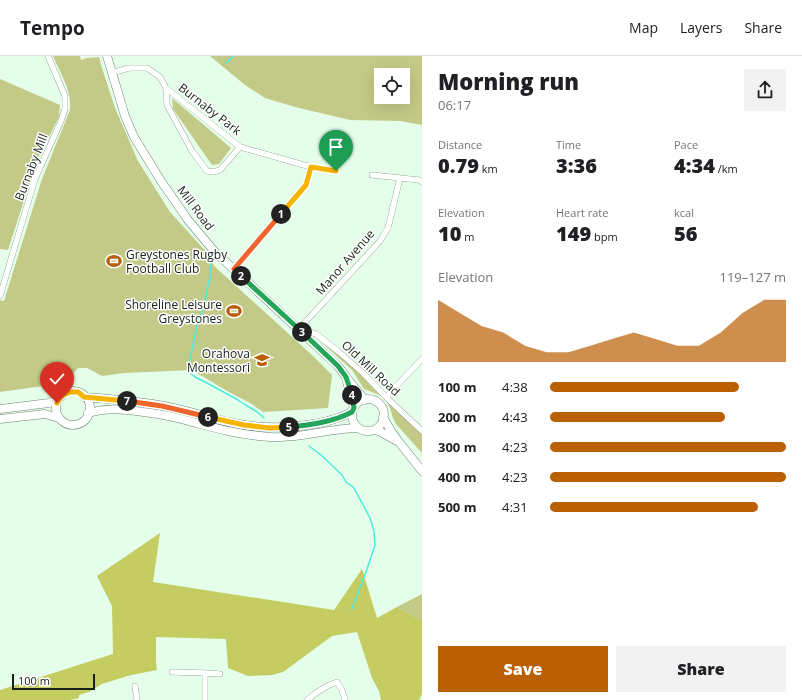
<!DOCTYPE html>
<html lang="en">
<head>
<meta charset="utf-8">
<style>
	:root { --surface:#fff; --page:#f2f2f2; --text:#202124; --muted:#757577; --line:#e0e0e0; --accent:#ba5f04 }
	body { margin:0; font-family:"Open Sans",sans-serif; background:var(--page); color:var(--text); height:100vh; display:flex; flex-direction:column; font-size:15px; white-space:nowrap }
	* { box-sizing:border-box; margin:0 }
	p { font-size:13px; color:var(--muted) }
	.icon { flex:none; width:22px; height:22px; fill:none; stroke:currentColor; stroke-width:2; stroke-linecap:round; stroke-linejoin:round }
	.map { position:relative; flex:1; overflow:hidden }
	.drawer { display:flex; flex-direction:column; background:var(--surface); width:380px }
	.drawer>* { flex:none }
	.controls { position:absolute; left:374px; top:12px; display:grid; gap:8px }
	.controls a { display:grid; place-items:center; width:36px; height:36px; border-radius:0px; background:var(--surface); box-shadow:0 4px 16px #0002; font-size:20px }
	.scale { position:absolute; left:12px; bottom:10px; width:83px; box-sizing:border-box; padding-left:4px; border:2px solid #182119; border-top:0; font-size:11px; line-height:14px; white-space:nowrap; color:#182119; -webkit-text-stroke:3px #fff; paint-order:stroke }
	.pin { position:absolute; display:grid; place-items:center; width:34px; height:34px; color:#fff; margin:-41px -17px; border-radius:50% 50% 50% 0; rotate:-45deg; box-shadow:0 0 4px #0007 }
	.pin .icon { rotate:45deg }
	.km { position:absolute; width:20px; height:20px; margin:-10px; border-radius:50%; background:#222; color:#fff; font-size:11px; line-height:20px; text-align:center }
	.round { display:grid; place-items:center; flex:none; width:42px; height:42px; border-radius:0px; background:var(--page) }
	.head { display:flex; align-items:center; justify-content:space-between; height:68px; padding:0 16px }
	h1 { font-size:22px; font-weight:800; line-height:30px }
	.stats { display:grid; grid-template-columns:repeat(3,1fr); gap:6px; height:68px; padding:4px 16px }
	.stats div { display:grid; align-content:center }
	.stats b { font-size:20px; font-weight:800 }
	.stats small { font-size:11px; font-weight:400 }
	.stats p { font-size:11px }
	.chart { height:112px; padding:8px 16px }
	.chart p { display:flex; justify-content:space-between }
	.chart svg { width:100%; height:72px; margin-top:4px; fill:var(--accent); opacity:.7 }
	.primary-button { display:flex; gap:8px; margin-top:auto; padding:8px 16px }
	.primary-button a { flex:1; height:46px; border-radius:0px; background:var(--accent); color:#fff; font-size:16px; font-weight:800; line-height:46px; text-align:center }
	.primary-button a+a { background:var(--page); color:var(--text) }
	ul { padding:0 16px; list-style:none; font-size:13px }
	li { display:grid; grid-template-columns:64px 48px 1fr; align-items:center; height:30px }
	li i { height:10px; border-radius:5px; background:var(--accent) }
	header { display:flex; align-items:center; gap:24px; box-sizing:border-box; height:56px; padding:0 20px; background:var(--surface); border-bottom:1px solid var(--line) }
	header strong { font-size:19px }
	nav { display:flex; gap:22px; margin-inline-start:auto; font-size:14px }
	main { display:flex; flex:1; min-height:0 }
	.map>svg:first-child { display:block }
</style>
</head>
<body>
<header>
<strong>Tempo</strong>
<nav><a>Map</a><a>Layers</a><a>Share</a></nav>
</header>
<main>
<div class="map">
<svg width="422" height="644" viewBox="0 0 422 644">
	<rect width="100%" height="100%" fill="#e4fee9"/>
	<path fill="#c3c986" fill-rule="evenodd" d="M 53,0 L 80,0 L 81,4 L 87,2 L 99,1 L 102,12 L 115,52 L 138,105 L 170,156 L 210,200 L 214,210 L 313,300 L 332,319 L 328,352 L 263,356 L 250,347 L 227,335 L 192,314 L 124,317 L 102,320 L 87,312 L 78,312 L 65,327 L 0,336 L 0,244 L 4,245 L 42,123 L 70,54 C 72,34 60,17 53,0 Z
		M 210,0 L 422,0 L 422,69 L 400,65 L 350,64 L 295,51 L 265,42 L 245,29 ZM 381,19 L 403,19 L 403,41 L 381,41 Z
		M 0,23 L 60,49 L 59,61 L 37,104 L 8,194 L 0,193 Z
		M 172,42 L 231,92 L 219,108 L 212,109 L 173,53 Z
		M 321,284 L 335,294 L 422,378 L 422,397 L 396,368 L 393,362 L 390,352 L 387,346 L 383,341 L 377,338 L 364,333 L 352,314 L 320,285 Z
		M 422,538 L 422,565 L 397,551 Z"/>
	<path fill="#c4cc62" d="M 160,477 L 153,526 L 334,554 L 362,513 L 377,562 L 397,551 L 422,565 L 422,638 L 419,644 L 381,644 L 379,635 L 372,622 L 357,576 L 332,580 L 283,616 L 272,619 L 248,620 L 228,612 L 226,583 L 156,581 L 156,606 L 157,614 L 131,619 L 102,628 L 89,636 L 79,639 L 79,642 L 70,644 L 0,644 L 0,634 L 113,598 L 112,550 L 97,520 Z"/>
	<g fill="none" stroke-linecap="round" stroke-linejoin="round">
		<path stroke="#4cebe2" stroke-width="1.5" d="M 226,7 L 233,0
			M 211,207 L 210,221 L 203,252 L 197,269 L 189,309 L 190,317 L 195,321 L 207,327 L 238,344 C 247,351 256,353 264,362
			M 309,390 L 321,399 L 342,419 L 346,426 L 354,432 L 370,462 L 374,475 L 375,489 L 367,513 L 352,553"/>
		<g stroke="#6d8371" stroke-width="6">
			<path id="minor" d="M 111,17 L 129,12 L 147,12 L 160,21 L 166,32 L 240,91 L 311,111 L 336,115
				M 166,32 L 167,49 L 192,95 L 207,115 L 213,116 L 220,114 L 240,91
				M 372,119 L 419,124 L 422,126
				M 400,122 L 388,172 L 380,185 L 299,273 L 316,278 L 339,296 L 363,317 L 386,341 L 422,375
				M 233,213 L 306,129 L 311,111
				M 0,240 L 35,123 L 61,65 L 65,53 L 65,40 L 48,0
				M 386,341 L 422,303
				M 172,616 L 205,617 L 205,644
				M 205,617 L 220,618
				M 135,630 L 137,644
				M 307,644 C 317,636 325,630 337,626 L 342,634 L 345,644"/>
		</g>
		<g stroke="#6d8371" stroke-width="9">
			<path id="secondary" d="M 107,0 L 125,60 L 134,81 L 161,125 L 188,164 L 214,195 L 338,310 L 346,321 L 365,344
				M 347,326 L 351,339 L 354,352
				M56 352a17 17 0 1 1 34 0a17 17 0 1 1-34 0Z
				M 84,341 C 111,343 138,345 164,350 C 191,355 217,365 244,369 C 276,374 323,371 352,356
				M352 359a16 16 0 1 1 32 0a16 16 0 1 1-32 0Z
				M 0,353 L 49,347 L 60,342
				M 88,357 C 105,352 119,353 136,355 C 143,356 151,357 158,358 C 182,362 205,370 228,375 C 242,378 256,380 271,381 C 300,383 329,372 358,372
				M 383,361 L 391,375 L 399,386 L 422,415
				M 0,363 L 45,358 L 59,362
				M 374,374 L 381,376 L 395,384"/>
		</g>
		<use href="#minor" stroke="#fff" stroke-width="5.5"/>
		<use href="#secondary" stroke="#fff" stroke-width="8"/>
	</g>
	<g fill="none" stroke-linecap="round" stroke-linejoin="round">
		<g stroke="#fff" stroke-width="8">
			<path id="split-1" d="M 281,158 L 306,129 L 311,111 L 336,115"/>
		</g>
		<g stroke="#fff" stroke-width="8">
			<path id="split-2" d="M 241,220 L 234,213 L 281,158"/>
		</g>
		<g stroke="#fff" stroke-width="8">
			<path id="split-3" d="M 241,220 L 302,276"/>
		</g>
		<g stroke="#fff" stroke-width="8">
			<path id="split-4" d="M 302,276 L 338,310 L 346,321 L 352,339"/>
		</g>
		<g stroke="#fff" stroke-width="8">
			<path id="split-5" d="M 289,371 C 310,369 333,366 352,356 L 354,352 L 352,339"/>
		</g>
		<g stroke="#fff" stroke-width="8">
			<path id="split-6" d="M 208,361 L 244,369 L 270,372 L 289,371"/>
		</g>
		<g stroke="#fff" stroke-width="8">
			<path id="split-7" d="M 127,345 L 162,350 L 208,361"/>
		</g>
		<g stroke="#fff" stroke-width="8">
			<path id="split-8" d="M 57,347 L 60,342 L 63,339 L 70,336 L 78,336 L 84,341 L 127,345"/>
		</g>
		<use href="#split-1" stroke="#f5b400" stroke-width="5"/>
		<use href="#split-2" stroke="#f0652b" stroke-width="5"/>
		<use href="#split-3" stroke="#22a559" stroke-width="5"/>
		<use href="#split-4" stroke="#22a559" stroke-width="5"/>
		<use href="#split-5" stroke="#22a559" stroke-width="5"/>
		<use href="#split-6" stroke="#f5b400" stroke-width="5"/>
		<use href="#split-7" stroke="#f0652b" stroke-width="5"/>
		<use href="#split-8" stroke="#f5b400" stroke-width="5"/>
	</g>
	<defs>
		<g id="stadium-bare" transform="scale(1.2)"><path d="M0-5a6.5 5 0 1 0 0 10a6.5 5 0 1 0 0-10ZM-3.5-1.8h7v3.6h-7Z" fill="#ba5f04" stroke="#fff" stroke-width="2.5" paint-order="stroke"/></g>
		<g id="school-bare" transform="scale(1.2)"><path d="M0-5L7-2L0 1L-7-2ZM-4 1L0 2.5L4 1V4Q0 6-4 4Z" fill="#ba5f04" stroke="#fff" stroke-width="2.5" paint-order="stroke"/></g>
	</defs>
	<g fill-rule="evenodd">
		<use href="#stadium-bare" x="114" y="205"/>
		<use href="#stadium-bare" x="234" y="255"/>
		<use href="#school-bare" x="262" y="304"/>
	</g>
	<g text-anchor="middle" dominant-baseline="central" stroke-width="3" stroke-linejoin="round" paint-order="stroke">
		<g font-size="12" fill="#182119" stroke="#fff">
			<text transform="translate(210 53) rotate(38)">Burnaby Park</text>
			<text transform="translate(31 111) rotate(-69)">Burnaby Mill</text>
			<text transform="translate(196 152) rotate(53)">Mill Road</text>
			<text transform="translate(345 206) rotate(-49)">Manor Avenue</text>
			<text transform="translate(371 312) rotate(43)">Old Mill Road</text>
		</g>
		<g font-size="12" fill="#182119" stroke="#fff" text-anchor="end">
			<text x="126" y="198" text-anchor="start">Greystones Rugby<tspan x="126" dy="14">Football Club</tspan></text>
			<text x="222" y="248">Shoreline Leisure<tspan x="222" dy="14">Greystones</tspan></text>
			<text x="250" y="297">Orahova<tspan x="250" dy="14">Montessori</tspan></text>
		</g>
	</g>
</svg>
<div class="controls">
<a><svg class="icon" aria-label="locate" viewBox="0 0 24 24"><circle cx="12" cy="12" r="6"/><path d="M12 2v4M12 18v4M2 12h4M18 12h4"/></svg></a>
</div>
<div class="scale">100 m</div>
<div class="pin" style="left:336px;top:115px;background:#1e9e55"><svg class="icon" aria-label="arrive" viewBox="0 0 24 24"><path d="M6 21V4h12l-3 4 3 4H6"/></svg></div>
<div class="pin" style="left:57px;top:347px;background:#d93025"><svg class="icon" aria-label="check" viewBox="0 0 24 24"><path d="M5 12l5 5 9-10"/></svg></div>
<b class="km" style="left:281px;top:158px">1</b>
<b class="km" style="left:241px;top:220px">2</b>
<b class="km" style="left:302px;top:276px">3</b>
<b class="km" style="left:352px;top:339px">4</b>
<b class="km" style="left:289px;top:371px">5</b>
<b class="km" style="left:208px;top:361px">6</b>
<b class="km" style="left:127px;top:345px">7</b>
</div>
<section class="drawer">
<div class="head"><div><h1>Morning run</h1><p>06:17</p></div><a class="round"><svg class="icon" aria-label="share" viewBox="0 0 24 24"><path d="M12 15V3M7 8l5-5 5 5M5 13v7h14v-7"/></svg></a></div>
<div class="stats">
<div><p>Distance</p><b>0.79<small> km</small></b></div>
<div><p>Time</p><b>3:36</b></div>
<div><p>Pace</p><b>4:34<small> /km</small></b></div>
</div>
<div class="stats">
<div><p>Elevation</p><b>10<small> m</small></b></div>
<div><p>Heart rate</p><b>149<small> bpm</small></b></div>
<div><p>kcal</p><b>56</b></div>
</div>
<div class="chart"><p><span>Elevation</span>119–127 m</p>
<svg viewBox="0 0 160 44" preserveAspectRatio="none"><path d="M0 44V6L10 14L20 22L30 26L40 34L50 38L60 38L70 34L80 30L90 26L100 30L110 34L120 34L130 26L140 14L150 6L160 6V44z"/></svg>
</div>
<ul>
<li><b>100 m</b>4:38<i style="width:80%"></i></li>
<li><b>200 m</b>4:43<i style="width:74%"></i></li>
<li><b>300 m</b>4:23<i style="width:100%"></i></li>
<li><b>400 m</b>4:23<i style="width:100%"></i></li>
<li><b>500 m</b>4:31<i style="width:88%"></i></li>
</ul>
<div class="primary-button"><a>Save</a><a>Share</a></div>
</section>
</main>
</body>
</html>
